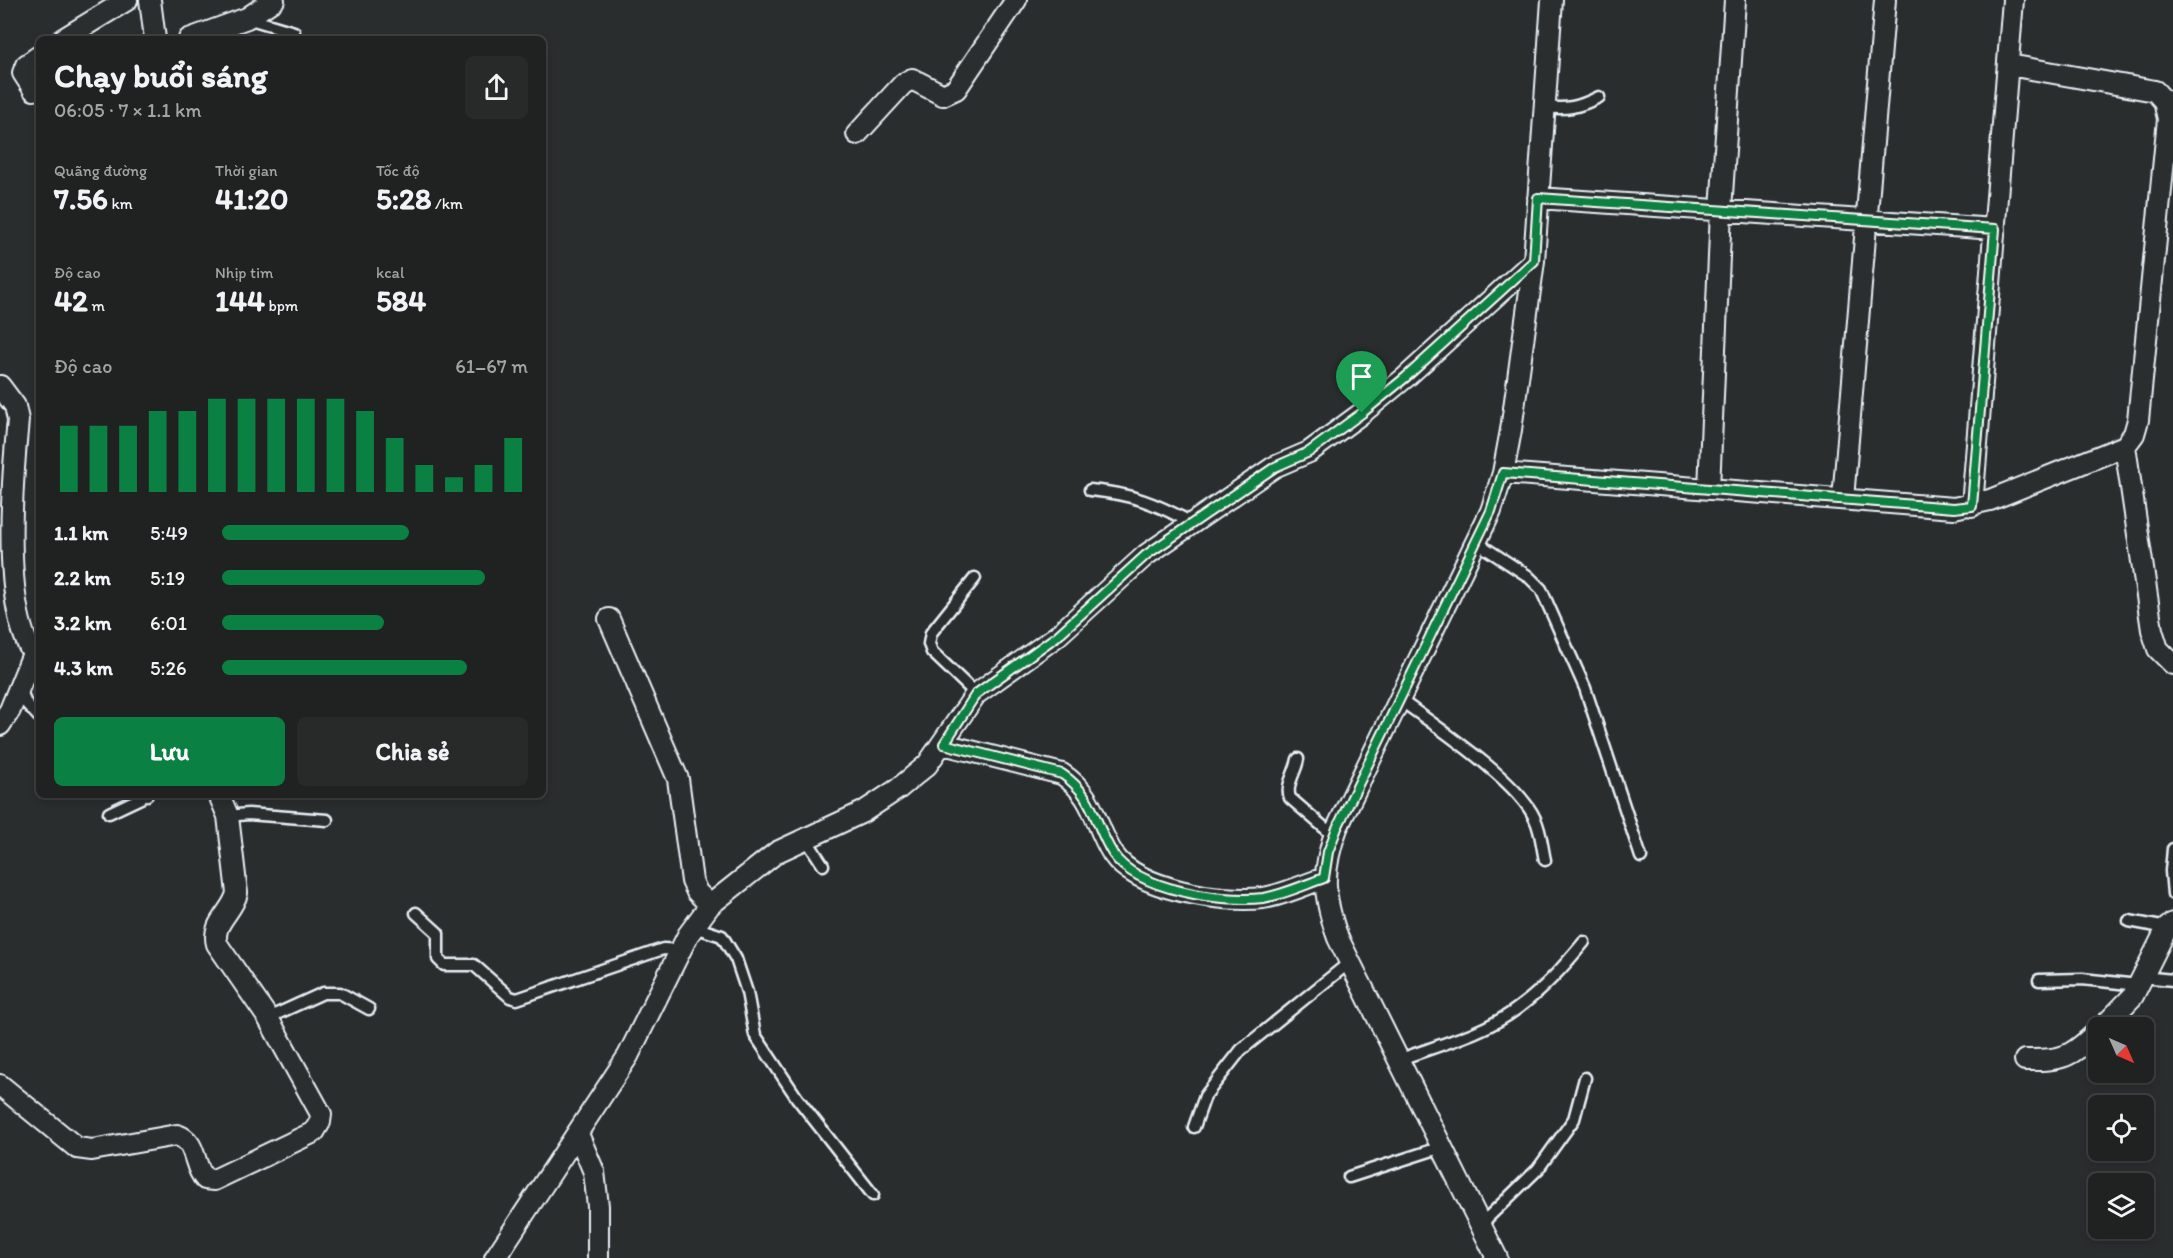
<!DOCTYPE html>
<html lang="vi">
<head>
<meta charset="utf-8">
<style>
	:root { --surface:#202222; --page:#282a2a; --text:#f1f3f6; --muted:#a2a4a5; --line:#3d3f40; --accent:#0b8043 }
	body { margin:0; font-family:Itim,sans-serif; background:var(--page); color:var(--text); height:100vh; display:flex; flex-direction:column; font-size:22px; white-space:nowrap }
	* { box-sizing:border-box; margin:0 }
	p { font-size:20px; color:var(--muted) }
	.icon { flex:none; width:33px; height:33px; fill:none; stroke:currentColor; stroke-width:2; stroke-linecap:round; stroke-linejoin:round }
	.map { position:relative; flex:1; overflow:hidden }
	.panel { position:absolute; left:36px; top:36px; width:510px; height:762px; display:flex; flex-direction:column; background:var(--surface); border-radius:9px; box-shadow:0 3px 9px #0003,0 0 0 2px var(--line) }
	.panel>* { flex:none }
	.needle { width:39px; rotate:135deg }
	.buttons { position:absolute; left:2088px; top:1017px; display:grid; gap:12px }
	.buttons a { display:grid; place-items:center; width:66px; height:66px; border-radius:9px; background:var(--surface); box-shadow:0 3px 9px #0003,0 0 0 2px var(--line); font-size:30px }
	.pin { position:absolute; display:grid; place-items:center; width:51px; height:51px; color:#fff; margin:-62px -26px; border-radius:50% 50% 50% 0; rotate:-45deg; box-shadow:0 0 6px #0007 }
	.pin .icon { rotate:45deg }
	.round { display:grid; place-items:center; flex:none; width:63px; height:63px; border-radius:9px; background:var(--page) }
	.headline { display:flex; align-items:center; justify-content:space-between; height:102px; padding:0 18px }
	h1 { font-size:33px; font-weight:700; line-height:45px }
	.metrics { display:grid; grid-template-columns:repeat(3,1fr); gap:9px; height:102px; padding:6px 18px }
	.metrics div { display:grid; align-content:center }
	.metrics b { font-size:30px; font-weight:700 }
	.metrics small { font-size:16px; font-weight:400 }
	.metrics p { font-size:16px }
	.chart { height:168px; padding:12px 18px }
	.chart p { display:flex; justify-content:space-between }
	.chart svg { width:100%; height:108px; margin-top:6px; stroke:var(--accent); stroke-width:6 }
	.cta { display:flex; gap:12px; margin-top:auto; padding:12px 18px }
	.cta a { flex:1; height:69px; border-radius:9px; background:var(--accent); color:#fff; font-size:24px; font-weight:700; line-height:69px; text-align:center }
	.cta a+a { background:var(--page); color:var(--text) }
	ul { padding:0 18px; list-style:none; font-size:20px }
	li { display:grid; grid-template-columns:96px 72px 1fr; align-items:center; height:45px }
	li i { height:15px; border-radius:8px; background:var(--accent) }
	.map>svg:first-child { display:block }
</style>
</head>
<body>
<div class="map">
<svg width="2173" height="1258" viewBox="0 0 2173 1258">
	<rect width="100%" height="100%" fill="#2a2d2e"/>
	<filter id="ink" filterUnits="userSpaceOnUse"><feTurbulence type="fractalNoise" baseFrequency=".0167" numOctaves="2"/><feDisplacementMap in="SourceGraphic" scale="12" xChannelSelector="R" yChannelSelector="G"/><feConvolveMatrix kernelMatrix="1 2 1 2 8 2 1 2 1" color-interpolation-filters="sRGB"/></filter>
	<g filter="url(#ink)">
		<g fill="none" stroke-linecap="round" stroke-linejoin="round">
			<g stroke="#e8f1f8" stroke-width="15">
				<path id="lane" d="M 247,18 L 294,32
					M 1545,107 C 1567,110 1579,107 1599,97
					M 1090,490 C 1132,494 1155,503 1192,523
					M 1476,542 L 1528,576 L 1541,589 L 1585,688 L 1641,857
					M 975,578 L 931,633 L 929,644 L 932,652 L 976,694
					M 20,686 L 25,702 L 39,717
					M 1399,699 C 1434,725 1519,781 1535,819 C 1541,831 1542,847 1545,860
					M 1298,759 C 1296,772 1285,785 1290,798 L 1334,836
					M 109,813 L 147,795
					M 228,816 L 248,814 L 327,820
					M 806,839 L 823,865
					M 2173,849 L 2171,871 L 2173,894
					M 416,913 L 438,933 L 438,959 L 444,965 L 474,965 L 510,997 L 517,999 L 663,949 L 681,950
					M 2129,921 L 2167,928
					M 694,927 L 722,936 L 736,959 L 747,992 L 755,1035 L 797,1098 L 873,1195
					M 2142,977 L 2173,980
					M 2039,980 L 2082,979 L 2138,985
					M 268,1018 L 323,993 L 340,993 L 369,1009
					M 1398,1060 C 1438,1045 1484,1034 1518,1008 C 1544,989 1564,966 1584,942
					M 1194,1127 L 1205,1096 L 1241,1050 L 1350,962
					M 1349,1177 L 1442,1147
					M 1480,1225 L 1538,1169 L 1574,1119 L 1585,1078"/>
			</g>
			<g stroke="#e8f1f8" stroke-width="24">
				<path id="street" d="M 150,0 L 155,39
					M 63,39 L 127,0
					M 189,39 L 247,18 L 274,0
					M 34,90 L 23,73 L 26,65 L 39,56
					M 857,134 L 903,84 L 912,79 L 943,95 L 956,89 L 1016,0
					M 1538,198 L 1995,229
					M 0,386 L 15,406 L 18,420 C 12,481 0,618 39,662
					M 2125,446 L 2152,630 L 2158,649 L 2173,664
					M 1503,473 L 1954,508 L 1990,500 L 2125,446 L 2134,434 L 2138,420 L 2168,119 L 2164,101 L 2155,91 L 2009,65
					M 1709,489 L 1721,210 L 1735,0
					M 1843,499 L 1885,0
					M 1972,506 L 2013,0
					M 609,619 L 678,779 L 692,881 L 697,892 L 710,905
					M 0,725 L 10,710 L 32,656
					M 943,744 L 1062,774 C 1095,796 1094,824 1113,854 C 1137,890 1223,903 1263,898 C 1283,895 1304,885 1324,878
					M 2102,1028 L 2133,996 L 2167,928 L 2173,923
					M 2025,1060 C 2063,1061 2071,1057 2098,1031
					M 0,1085 L 77,1148 L 92,1150 L 177,1135 C 198,1142 192,1165 205,1179 L 214,1180 L 314,1132 L 320,1122 L 321,1114 L 268,1018 L 217,944 C 211,923 233,912 237,893 L 228,816 L 219,795
					M 578,1134 L 594,1172 L 598,1206 L 598,1258
					M 495,1258 L 628,1056 L 688,935 L 710,905 L 777,852 L 863,812 L 898,789 L 927,765 L 976,694 L 1057,636 L 1146,555 L 1274,467 L 1309,452 L 1362,413 L 1406,377 L 1534,261
					M 1497,1258 L 1338,938 C 1323,896 1321,871 1337,828 L 1491,511 L 1503,473 L 1511,430 L 1534,261 L 1552,0"/>
			</g>
			<use href="#lane" stroke="#2a2d2e" stroke-width="10"/>
			<use href="#street" stroke="#2a2d2e" stroke-width="20"/>
		</g>
	</g>
	<g fill="none" stroke-linecap="round" stroke-linejoin="round" filter="url(#ink)">
		<g stroke="#fff" stroke-width="12">
			<path id="route" d="M 1538,198 L 1995,229 L 1972,506 L 1954,508 L 1503,473 L 1491,511 L 1337,828 L 1328,852 L 1324,878 C 1304,885 1283,895 1263,898 C 1223,903 1137,890 1113,854 C 1094,824 1095,796 1062,774 L 944,744 L 976,694 L 1057,636 L 1146,555 L 1275,467 L 1309,452 L 1362,413 L 1406,377 L 1534,261 Z"/>
		</g>
		<use href="#route" stroke="#0b8043" stroke-width="8"/>
	</g>
</svg>
<div class="buttons">
<a><svg class="needle" viewBox="-14 -14 28 28"><path d="M0-13l5 13h-10z" fill="#e53935"/><path d="M0 13l5-13h-10z" fill="#a2a4a5"/></svg></a>
<a><svg class="icon" aria-label="locate" viewBox="0 0 24 24"><circle cx="12" cy="12" r="6"/><path d="M12 2v4M12 18v4M2 12h4M18 12h4"/></svg></a>
<a><svg class="icon" aria-label="layers" viewBox="0 0 24 24"><path d="M12 4l9 5-9 5-9-5zM3 14l9 5 9-5"/></svg></a>
</div>
<div class="pin" style="left:1362px;top:413px;background:#1e9e55"><svg class="icon" aria-label="arrive" viewBox="0 0 24 24"><path d="M6 21V4h12l-3 4 3 4H6"/></svg></div>
<section class="panel">
<div class="headline"><div><h1>Chạy buổi sáng</h1><p>06:05 · 7 × 1.1 km</p></div><a class="round"><svg class="icon" aria-label="share" viewBox="0 0 24 24"><path d="M12 15V3M7 8l5-5 5 5M5 13v7h14v-7"/></svg></a></div>
<div class="metrics">
<div><p>Quãng đường</p><b>7.56<small> km</small></b></div>
<div><p>Thời gian</p><b>41:20</b></div>
<div><p>Tốc độ</p><b>5:28<small> /km</small></b></div>
</div>
<div class="metrics">
<div><p>Độ cao</p><b>42<small> m</small></b></div>
<div><p>Nhịp tim</p><b>144<small> bpm</small></b></div>
<div><p>kcal</p><b>584</b></div>
</div>
<div class="chart"><p><span>Độ cao</span>61–67 m</p>
<svg viewBox="0 0 160 44" preserveAspectRatio="none"><path d="M5 44V17M15 44V17M25 44V17M35 44V11M45 44V11M55 44V6M65 44V6M75 44V6M85 44V6M95 44V6M105 44V11M115 44V22M125 44V33M135 44V38M145 44V33M155 44V22"/></svg>
</div>
<ul>
<li><b>1.1 km</b>5:49<i style="width:61%"></i></li>
<li><b>2.2 km</b>5:19<i style="width:86%"></i></li>
<li><b>3.2 km</b>6:01<i style="width:53%"></i></li>
<li><b>4.3 km</b>5:26<i style="width:80%"></i></li>
</ul>
<div class="cta"><a>Lưu</a><a>Chia sẻ</a></div>
</section>
</div>
</body>
</html>
